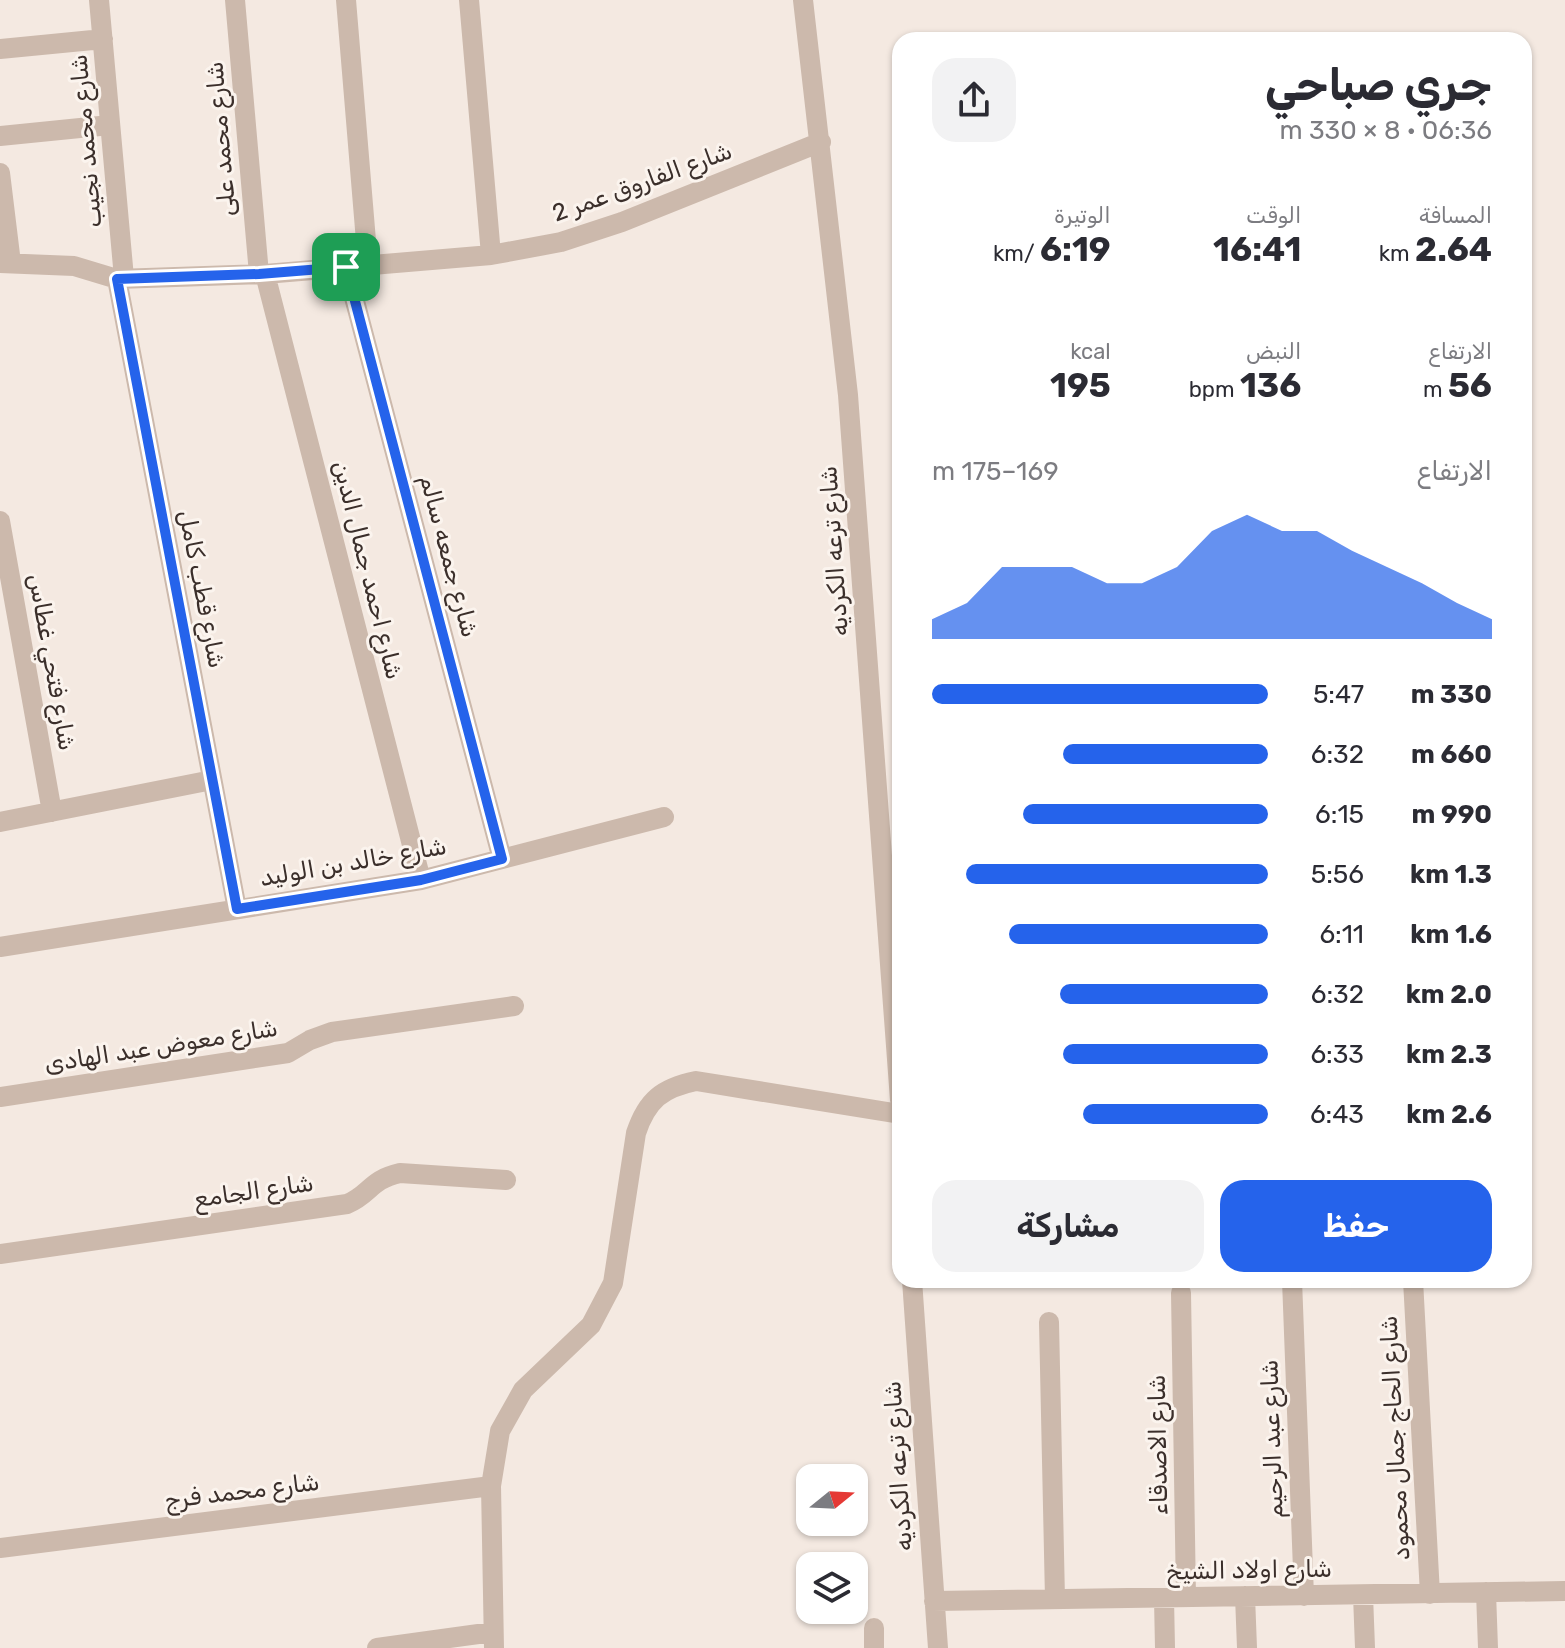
<!DOCTYPE html>
<html lang="ar">
<head>
<meta charset="utf-8">
<style>
	:root { --surface:#fff; --page:#f2f2f3; --text:#2b2b33; --muted:#7c7c81; --accent:#2563eb }
	body { margin:0; font-family:Rubik,Cairo,sans-serif; background:var(--page); color:var(--text); direction:rtl; height:100vh; display:flex; flex-direction:column; font-size:30px; white-space:nowrap }
	* { box-sizing:border-box; margin:0 }
	p { font-size:26px; color:var(--muted) }
	.icon { flex:none; width:44px; height:44px; fill:none; stroke:currentColor; stroke-width:2; stroke-linecap:round; stroke-linejoin:round }
	.map { position:relative; flex:1; overflow:hidden; direction:ltr }
	.drawer { position:absolute; left:892px; top:32px; width:640px; height:1256px; display:flex; flex-direction:column; background:var(--surface); border-radius:24px; box-shadow:0 2px 6px #0004; direction:rtl }
	.drawer>* { flex:none }
	.needle { width:52px; rotate:72deg }
	.fabs { position:absolute; left:796px; top:1464px; display:grid; gap:16px }
	.fabs a { display:grid; place-items:center; width:72px; height:72px; border-radius:16px; background:var(--surface); box-shadow:0 2px 6px #0004; font-size:40px }
	.pin { position:absolute; display:grid; place-items:center; width:68px; height:68px; color:#fff; margin:-34px; border-radius:16px; box-shadow:0 4px 12px #0006 }
	.round { display:grid; place-items:center; flex:none; width:84px; height:84px; border-radius:24px; background:var(--page) }
	.summary { display:flex; align-items:center; justify-content:space-between; height:136px; padding:0 40px }
	h1 { font-size:44px; font-weight:700; line-height:60px }
	.stats { display:grid; grid-template-columns:repeat(3,1fr); gap:12px; height:136px; padding:8px 40px }
	.stats div { display:grid; align-content:center }
	.stats b { font-size:34px; font-weight:700 }
	.stats small { font-size:22px; font-weight:400 }
	.stats p { font-size:22px }
	.chart { height:224px; padding:16px 40px }
	.chart p { display:flex; justify-content:space-between }
	.chart svg { width:100%; height:144px; margin-top:8px; fill:var(--accent); opacity:.7 }
	.button { display:flex; gap:16px; margin-top:auto; padding:16px 40px }
	.button a { flex:1; height:92px; border-radius:24px; background:var(--accent); color:#fff; font-size:32px; font-weight:700; line-height:92px; text-align:center }
	.button a+a { background:var(--page); color:var(--text) }
	ul { padding:0 40px; list-style:none; font-size:26px }
	li { display:grid; grid-template-columns:128px 96px 1fr; align-items:center; height:60px }
	li i { height:20px; border-radius:10px; background:var(--accent) }
	.map>svg:first-child { display:block }
</style>
</head>
<body>
<div class="map">
<svg width="1565" height="1648" viewBox="0 0 1565 1648">
	<rect width="100%" height="100%" fill="#f4e9e1"/>
	<g fill="none" stroke-linecap="round" stroke-linejoin="round">
		<path stroke="#ccb9ac" stroke-width="20" d="M 874,1628 L 874,1648"/>
		<path stroke="#ccb9ac" stroke-width="20" d="M 99,0 L 124,278
			M 235,0 L 259,274
			M 346,0 L 368,265
			M 469,0 L 491,255
			M 803,0 L 848,395 L 900,1100
			M 0,49 L 103,39
			M 0,136 L 110,125
			M 0,173 L 11,263
			M 0,263 L 74,266 L 117,279 L 265,274 L 491,255 L 561,242 L 622,222 L 821,142
			M 346,267 L 502,859
			M 265,274 L 421,880
			M 117,279 L 237,909
			M 0,521 L 52,812
			M 0,822 L 212,780
			M 0,947 L 421,880 L 664,817
			M 0,1097 L 288,1053 L 310,1040 L 332,1032 L 514,1006
			M 0,1254 L 347,1204 C 371,1194 369,1180 400,1173 L 506,1180
			M 912,1280 L 938,1648
			M 1292,1280 L 1304,1596
			M 1413,1280 L 1430,1594
			M 1181,1293 L 1186,1597
			M 1049,1322 L 1055,1599
			M 0,1548 L 491,1486
			M 1486,1592 L 1488,1648
			M 1363,1595 L 1365,1648
			M 1245,1596 L 1247,1648
			M 1164,1598 L 1165,1648
			M 934,1601 L 1565,1591
			M 377,1648 L 493,1632
			M 494,1648 L 491,1486 L 500,1431 L 523,1390 L 591,1325 L 613,1283 L 636,1133 C 647,1100 662,1088 696,1081 L 900,1114"/>
	</g>
	<g fill="none" stroke-linecap="round" stroke-linejoin="round">
		<g stroke="#fff" stroke-width="16">
			<path id="route" d="M 346,267 L 502,859 L 421,880 L 237,909 L 117,279 L 259,274 Z"/>
		</g>
		<use href="#route" stroke="#2563eb" stroke-width="10"/>
	</g>
	<g text-anchor="middle" dominant-baseline="central" stroke-width="6" stroke-linejoin="round" paint-order="stroke">
		<g font-size="24" fill="#3b2f2b" stroke="#fbf4ee">
			<text transform="translate(221 139) rotate(-95)">شارع محمد على</text>
			<text transform="translate(86 141) rotate(-95)">شارع محمد نجيب</text>
			<text transform="translate(642 182) rotate(-20)">شارع الفاروق عمر 2</text>
			<text transform="translate(834 551) rotate(-94)">شارع ترعه الكرديه</text>
			<text transform="translate(449 556) rotate(75)">شارع جمعه سالم</text>
			<text transform="translate(368 570) rotate(76)">شارع احمد جمال الدين</text>
			<text transform="translate(202 589) rotate(79)">شارع قطب كامل</text>
			<text transform="translate(52 662) rotate(80)">شارع فتحي غطاس</text>
			<text transform="translate(353 862) rotate(-10)">شارع خالد بن الوليد</text>
			<text transform="translate(161 1046) rotate(-9)">شارع معوض عبد الهادى</text>
			<text transform="translate(254 1191) rotate(-8)">شارع الجامع</text>
			<text transform="translate(1395 1438) rotate(-93)">شارع الحاج جمال محمود</text>
			<text transform="translate(1272 1439) rotate(-92)">شارع عبد الرحيم</text>
			<text transform="translate(1158 1445) rotate(-91)">شارع الاصدقاء</text>
			<text transform="translate(898 1466) rotate(-94)">شارع ترعه الكرديه</text>
			<text transform="translate(242 1491) rotate(-7)">شارع محمد فرج</text>
			<text transform="translate(1249 1570) rotate(-1)">شارع اولاد الشيخ</text>
		</g>
	</g>
</svg>
<div class="fabs">
<a><svg class="needle" viewBox="-14 -14 28 28"><path d="M0-13l5 13h-10z" fill="#e53935"/><path d="M0 13l5-13h-10z" fill="#7c7c81"/></svg></a>
<a><svg class="icon" aria-label="layers" viewBox="0 0 24 24"><path d="M12 4l9 5-9 5-9-5zM3 14l9 5 9-5"/></svg></a>
</div>
<div class="pin" style="left:346px;top:267px;background:#1e9e55"><svg class="icon" aria-label="arrive" viewBox="0 0 24 24"><path d="M6 21V4h12l-3 4 3 4H6"/></svg></div>
<section class="drawer">
<div class="summary"><div><h1>جري صباحي</h1><p>06:36 · 8 × 330 m</p></div><a class="round"><svg class="icon" aria-label="share" viewBox="0 0 24 24"><path d="M12 15V3M7 8l5-5 5 5M5 13v7h14v-7"/></svg></a></div>
<div class="stats">
<div><p>المسافة</p><b>2.64<small> km</small></b></div>
<div><p>الوقت</p><b>16:41</b></div>
<div><p>الوتيرة</p><b>6:19<small> /km</small></b></div>
</div>
<div class="stats">
<div><p>الارتفاع</p><b>56<small> m</small></b></div>
<div><p>النبض</p><b>136<small> bpm</small></b></div>
<div><p>kcal</p><b>195</b></div>
</div>
<div class="chart"><p><span>الارتفاع</span>169–175 m</p>
<svg viewBox="0 0 160 44" preserveAspectRatio="none"><path d="M0 44V38L10 33L20 22L30 22L40 22L50 27L60 27L70 22L80 11L90 6L100 11L110 11L120 17L130 22L140 27L150 33L160 38V44z"/></svg>
</div>
<ul>
<li><b>330 m</b>5:47<i style="width:100%"></i></li>
<li><b>660 m</b>6:32<i style="width:61%"></i></li>
<li><b>990 m</b>6:15<i style="width:73%"></i></li>
<li><b>1.3 km</b>5:56<i style="width:90%"></i></li>
<li><b>1.6 km</b>6:11<i style="width:77%"></i></li>
<li><b>2.0 km</b>6:32<i style="width:62%"></i></li>
<li><b>2.3 km</b>6:33<i style="width:61%"></i></li>
<li><b>2.6 km</b>6:43<i style="width:55%"></i></li>
</ul>
<div class="button"><a>حفظ</a><a>مشاركة</a></div>
</section>
</div>
</body>
</html>
